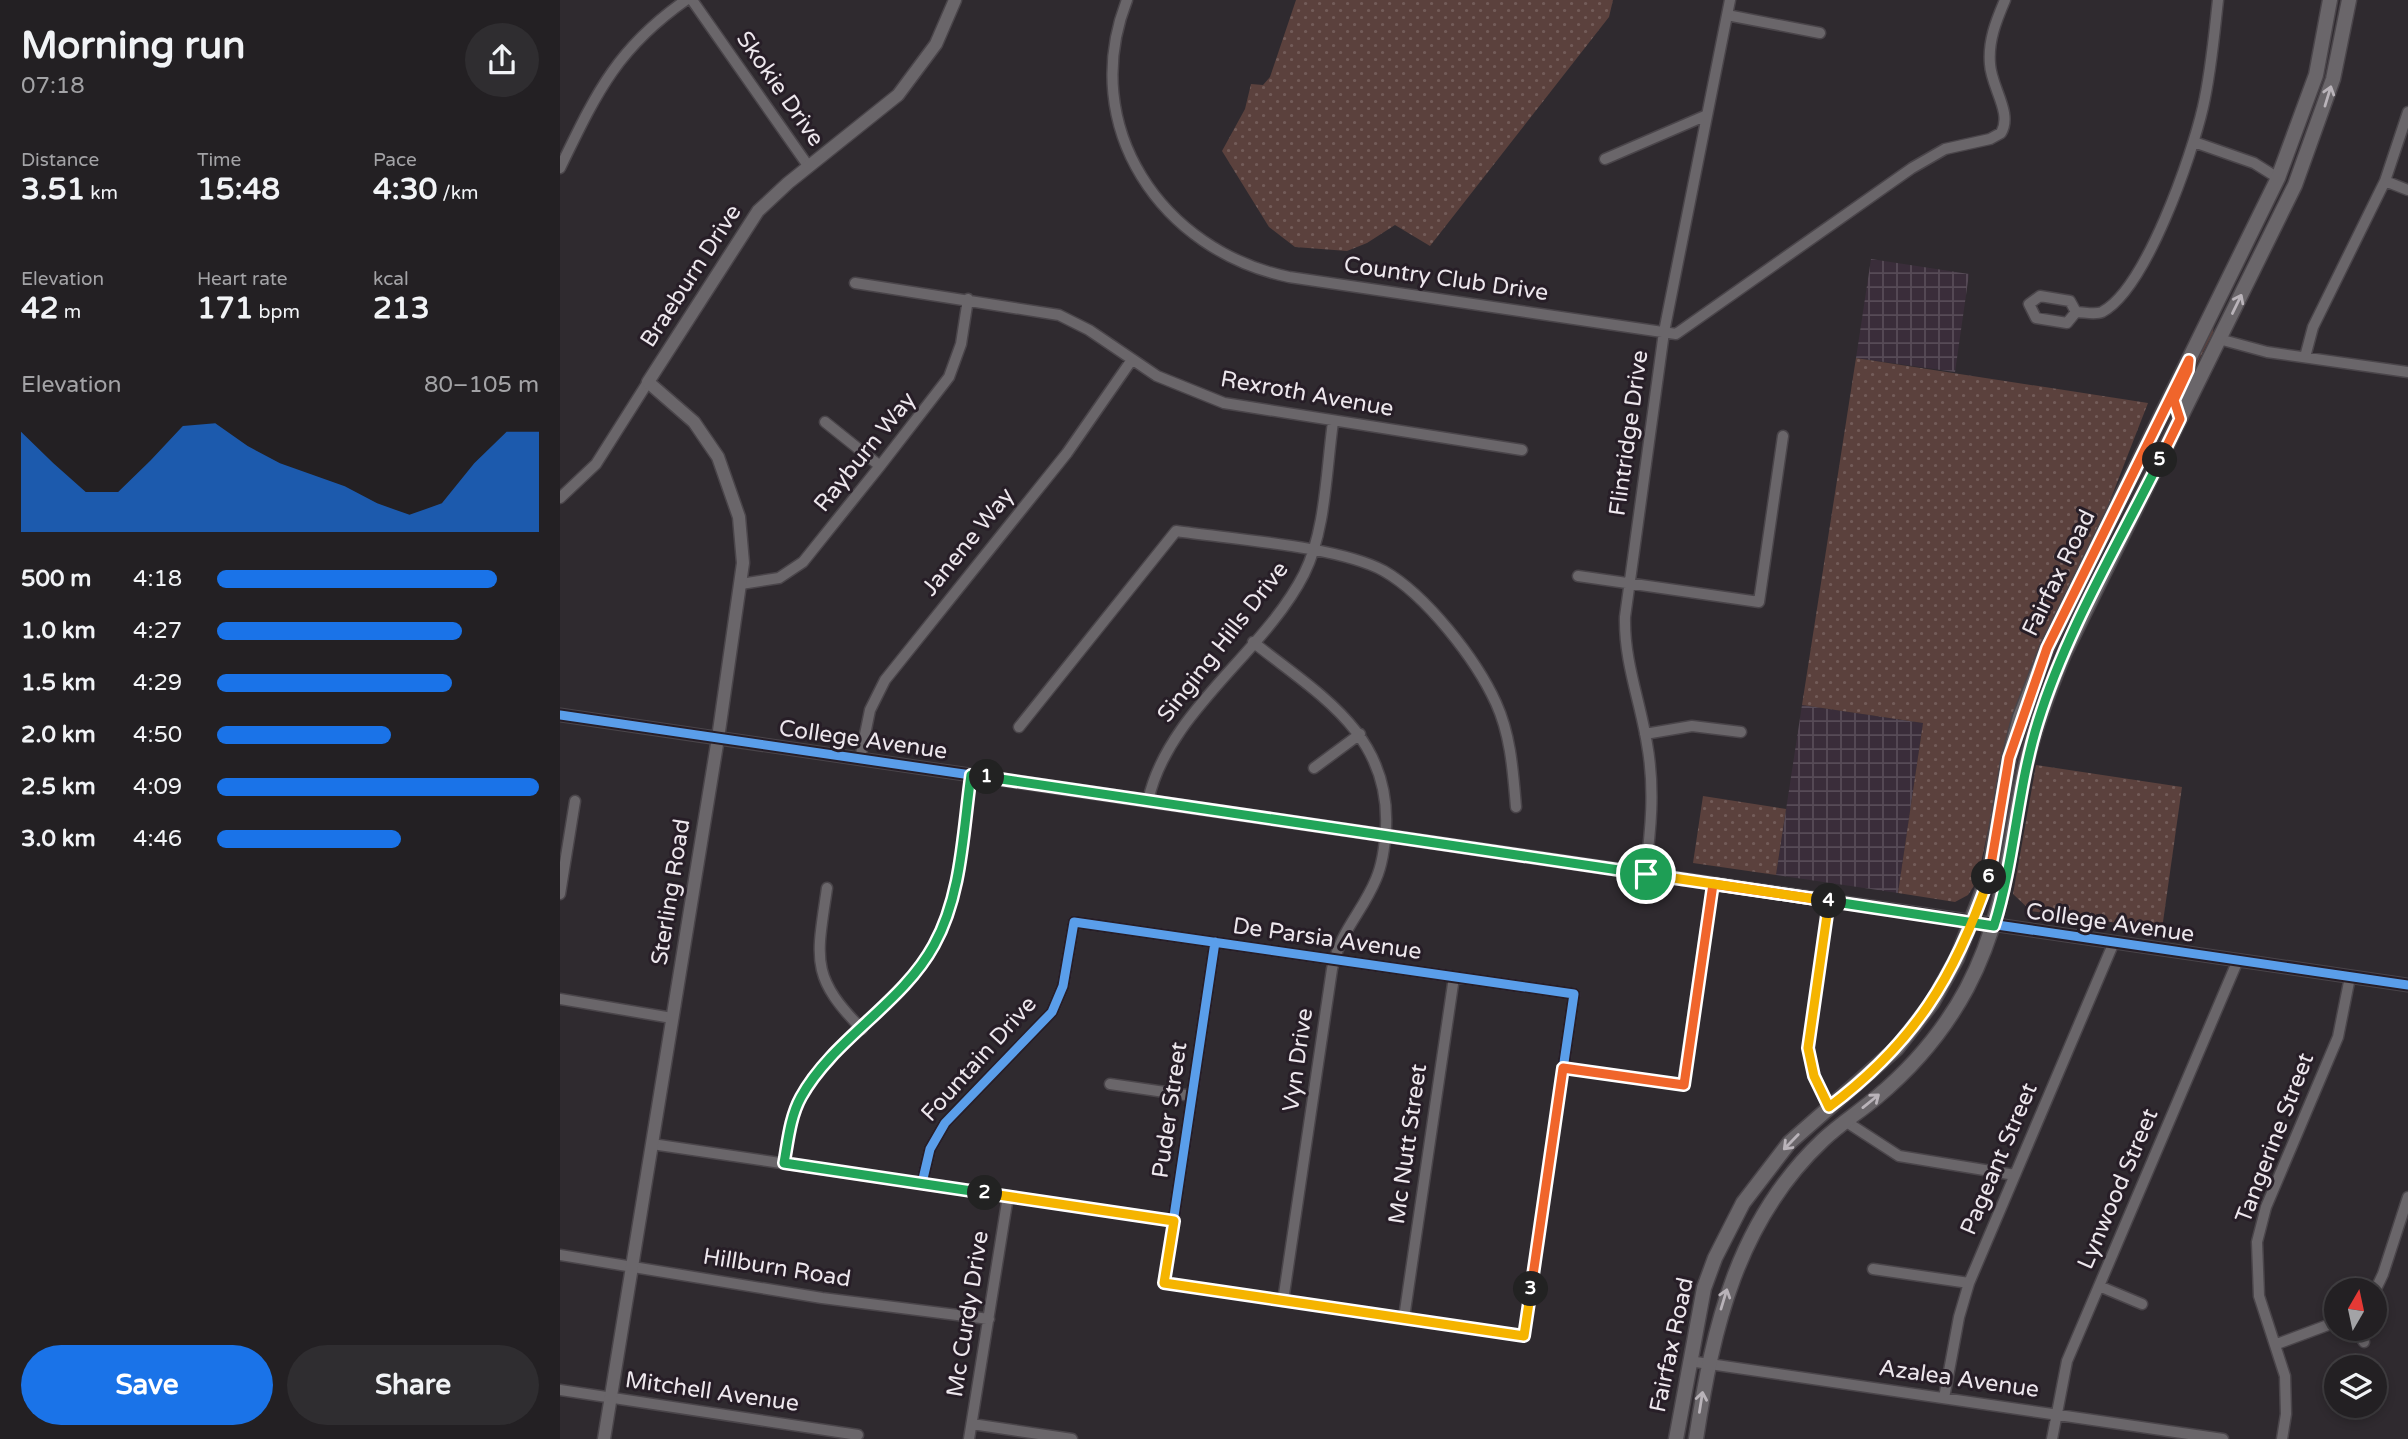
<!DOCTYPE html>
<html lang="en">
<head>
<meta charset="utf-8">
<style>
	:root { --surface:#232023; --page:#2f2d30; --text:#f1f3f6; --muted:#a3a3a6; --line:#403e41; --accent:#1a73e8 }
	body { margin:0; font-family:"Varela Round",sans-serif; background:var(--page); color:var(--text); height:100vh; display:flex; flex-direction:column; font-size:26px; white-space:nowrap }
	* { box-sizing:border-box; margin:0 }
	p { font-size:23px; color:var(--muted) }
	.icon { flex:none; width:38px; height:38px; fill:none; stroke:currentColor; stroke-width:2; stroke-linecap:round; stroke-linejoin:round }
	.map { position:relative; flex:1; overflow:hidden }
	.details { display:flex; flex-direction:column; background:var(--surface); width:560px }
	.details>* { flex:none }
	.needle { width:46px; rotate:9deg }
	.controls { position:absolute; left:1764px; top:1278px; display:grid; gap:14px }
	.controls a { display:grid; place-items:center; width:63px; height:63px; border-radius:50%; background:var(--surface); box-shadow:0 4px 10px #0003,0 0 0 2px var(--line); font-size:35px }
	.pin { position:absolute; display:grid; place-items:center; width:60px; height:60px; color:#fff; margin:-30px; border:4px solid #fff; border-radius:50%; box-shadow:0 2px 7px #0007 }
	.km { position:absolute; width:35px; height:35px; margin:-18px; border-radius:50%; background:#222; color:#fff; font-size:19px; line-height:35px; text-align:center }
	.round { display:grid; place-items:center; flex:none; width:74px; height:74px; border-radius:37px; background:var(--page) }
	.headline { display:flex; align-items:center; justify-content:space-between; height:119px; padding:0 21px }
	h1 { font-size:38px; font-weight:700; line-height:52px }
	.figures { display:grid; grid-template-columns:repeat(3,1fr); gap:10px; height:119px; padding:7px 21px }
	.figures div { display:grid; align-content:center }
	.figures b { font-size:30px; font-weight:700 }
	.figures small { font-size:19px; font-weight:400 }
	.figures p { font-size:19px }
	.chart { height:196px; padding:14px 21px }
	.chart p { display:flex; justify-content:space-between }
	.chart svg { width:100%; height:126px; margin-top:7px; fill:var(--accent); opacity:.7 }
	.action { display:flex; gap:14px; margin-top:auto; padding:14px 21px }
	.action a { flex:1; height:80px; border-radius:42px; background:var(--accent); color:#fff; font-size:28px; font-weight:700; line-height:80px; text-align:center }
	.action a+a { background:var(--page); color:var(--text) }
	ul { padding:0 21px; list-style:none; font-size:23px }
	li { display:grid; grid-template-columns:112px 84px 1fr; align-items:center; height:52px }
	li i { height:18px; border-radius:9px; background:var(--accent) }
	main { display:flex; flex:1; min-height:0 }
	.map>svg:first-child { display:block }
</style>
</head>
<body>
<main>
<section class="details">
<div class="headline"><div><h1>Morning run</h1><p>07:18</p></div><a class="round"><svg class="icon" aria-label="share" viewBox="0 0 24 24"><path d="M12 15V3M7 8l5-5 5 5M5 13v7h14v-7"/></svg></a></div>
<div class="figures">
<div><p>Distance</p><b>3.51<small> km</small></b></div>
<div><p>Time</p><b>15:48</b></div>
<div><p>Pace</p><b>4:30<small> /km</small></b></div>
</div>
<div class="figures">
<div><p>Elevation</p><b>42<small> m</small></b></div>
<div><p>Heart rate</p><b>171<small> bpm</small></b></div>
<div><p>kcal</p><b>213</b></div>
</div>
<div class="chart"><p><span>Elevation</span>80–105 m</p>
<svg viewBox="0 0 160 44" preserveAspectRatio="none"><path d="M0 44V9L10 20L20 30L30 30L40 19L50 7L60 6L70 14L80 20L90 24L100 28L110 34L120 38L130 34L140 20L150 9L160 9V44z"/></svg>
</div>
<ul>
<li><b>500 m</b>4:18<i style="width:87%"></i></li>
<li><b>1.0 km</b>4:27<i style="width:76%"></i></li>
<li><b>1.5 km</b>4:29<i style="width:73%"></i></li>
<li><b>2.0 km</b>4:50<i style="width:54%"></i></li>
<li><b>2.5 km</b>4:09<i style="width:100%"></i></li>
<li><b>3.0 km</b>4:46<i style="width:57%"></i></li>
</ul>
<div class="action"><a>Save</a><a>Share</a></div>
</section>
<div class="map">
<svg width="1848" height="1439" viewBox="0 0 1848 1439">
	<defs>
		<pattern id="industrial-grid" width="8" height="8" patternUnits="userSpaceOnUse" patternTransform="scale(1.75)"><rect width="8" height="8" fill="#3a2d3a"/><path d="M0 4h8M4 0v8" fill="none" stroke="#574b57"/></pattern>
		<pattern id="grass-dots" width="8" height="8" patternUnits="userSpaceOnUse" patternTransform="scale(1.75)"><rect width="8" height="8" fill="#5b413d"/><path d="M2 2h.1M6 6h.1" fill="none" stroke="#735c59" stroke-width="1.8" stroke-linecap="round"/></pattern>
	</defs>
	<rect width="100%" height="100%" fill="#2f2a2f"/>
	<path fill="url(#industrial-grid)" d="M 1311,259 L 1409,274 L 1395,372 L 1296,358 Z
		M 1242,705 L 1363,723 L 1338,893 L 1216,875 Z"/>
	<path fill="url(#grass-dots)" d="M 736,0 L 1053,0 L 1049,17 L 870,246 L 835,225 L 807,243 L 787,251 L 735,247 L 709,227 L 662,151 L 685,109 L 691,84 L 703,85 L 710,77 Z
		M 1654,323 L 1653,333 L 1613,409 L 1611,408 Z
		M 1296,358 L 1588,403 L 1436,794 L 1417,881 L 1408,895 L 1395,902 L 1338,893 L 1363,723 L 1242,705 Z
		M 1476,765 L 1622,787 L 1602,929 L 1471,911 L 1453,894 Z
		M 1143,796 L 1226,809 L 1216,875 L 1133,863 Z"/>
	<g fill="none" stroke-linecap="round" stroke-linejoin="round">
		<g stroke="#4a454a" stroke-width="13">
			<path id="minor" d="M 132,0 L 249,167
				M 567,0 C 517,127 602,251 729,277 L 1116,334 L 1352,168 L 1385,149 L 1430,139 L 1441,133 C 1453,113 1431,87 1430,64 C 1428,41 1436,21 1445,0
				M 1167,15 L 1260,33
				M 1634,142 L 1694,163 L 1718,178
				M 1045,159 L 1147,115
				M 0,168 C 36,94 56,49 126,0
				M 1825,181 L 1848,190
				M 295,283 L 499,315 L 529,330 L 597,376 L 664,403 L 962,450
				M 1480,296 L 1510,301 L 1516,312 L 1507,323 L 1476,318 L 1469,304 Z
				M 1516,312 C 1524,312 1535,315 1542,312 C 1586,289 1632,155 1643,107 C 1651,72 1654,36 1658,0
				M 1659,339 L 1707,352 L 1848,372
				M 1745,357 L 1753,327 L 1825,181 L 1848,112
				M 265,422 L 320,466
				M 0,498 L 36,464 L 88,382
				M 1018,576 L 1199,602 L 1223,436
				M 181,584 L 219,578 L 243,562 L 320,466 L 389,377 L 401,344 L 408,299
				M 693,642 C 758,694 830,733 826,827 C 825,844 823,863 816,879 C 802,913 781,929 772,969 L 723,1301
				M 459,727 L 616,531 C 670,539 778,546 824,571 C 866,595 916,659 936,703 C 951,736 953,772 956,807
				M 1085,734 L 1132,726 L 1181,732
				M 300,759 L 310,710 L 325,680 L 507,453 L 571,361
				M 754,768 L 800,734
				M 588,801 C 607,712 704,653 744,574 C 766,530 766,471 773,422
				M 1085,874 C 1091,830 1095,788 1087,744 C 1080,700 1064,662 1065,617 L 1104,332 L 1170,0
				M 267,888 C 257,958 249,976 302,1029
				M 0,894 L 15,801
				M 1269,901 L 1248,1048 L 1254,1076 L 1269,1107
				M 0,999 L 112,1018
				M 1003,1068 L 1123,1085 L 1153,884
				M 550,1084 L 632,1096
				M 1285,1121 L 1339,1156 L 1455,1175
				M 92,1144 L 614,1221
				M 224,1163 C 228,1140 230,1117 241,1097 C 273,1039 342,1004 374,945 C 402,895 403,831 411,775
				M 362,1183 L 370,1149 L 385,1123 L 492,1012 L 503,986 L 514,922 L 1014,994 L 964,1336 L 604,1283 L 655,942
				M 0,1255 L 262,1298 L 429,1319
				M 1313,1269 L 1409,1283
				M 1539,1286 L 1582,1304
				M 1815,1291 L 1823,1274 L 1848,1197
				M 844,1318 L 894,977
				M 1795,1328 L 1804,1342
				M 1717,1344 L 1776,1322
				M 1129,1361 L 1663,1439
				M 0,1390 L 298,1435
				M 1384,1398 L 1399,1317 L 1409,1283 L 1554,942
				M 412,1424 L 512,1439
				M 409,1439 L 448,1196
				M 1492,1439 L 1507,1361 L 1678,960
				M 1722,1439 L 1726,1414 L 1725,1376 L 1699,1296 L 1697,1242 L 1706,1207 L 1778,1037 L 1790,977"/>
		</g>
		<g stroke="#4a454a" stroke-width="15">
			<path id="tertiary" d="M 0,715 L 1848,985
				M 44,1439 L 158,738 L 183,563 L 179,517 L 158,457 L 134,422 L 88,382 L 198,211 L 228,183 L 338,95 L 376,44 L 395,0"/>
		</g>
		<g stroke="#4a454a" stroke-width="17">
			<path id="secondary" d="M 1116,1439 L 1144,1288 L 1155,1258 L 1183,1203 L 1229,1143 L 1337,1048 L 1372,1003 L 1397,958 L 1429,874 L 1449,758 L 1460,717 L 1487,648 L 1718,178 L 1756,75 L 1770,0
				M 1136,1439 C 1153,1327 1177,1221 1263,1140 C 1280,1124 1299,1112 1317,1097 C 1353,1067 1385,1029 1407,988 C 1447,912 1448,845 1466,764 C 1475,726 1489,690 1504,654 L 1735,185 L 1773,79 L 1789,0"/>
		</g>
		<use href="#minor" stroke="#6a666a" stroke-width="10"/>
		<use href="#tertiary" stroke="#6a666a" stroke-width="12"/>
		<use href="#secondary" stroke="#6a666a" stroke-width="14"/>
		<g stroke="#271e27" stroke-width="13">
			<path id="cycleway" d="M 0,715 L 1848,985
				M 362,1183 L 370,1149 L 385,1123 L 492,1012 L 503,986 L 514,922 L 1014,994 L 964,1336 L 604,1283 L 655,942"/>
		</g>
		<use href="#cycleway" stroke="#5a9eea" stroke-width="9"/>
	</g>
	<defs><path id="oneway-shaft" d="M-6 0H5M1.5-3L5.5 0L1.5 3" fill="none" stroke-width="1.6" stroke-linecap="round" stroke-linejoin="round" transform="scale(1.75)"/></defs>
	<g stroke="#b9b3b9">
		<use href="#oneway-shaft" transform="translate(1768 96) rotate(-73)"/>
		<use href="#oneway-shaft" transform="translate(1677 304) rotate(-64)"/>
		<use href="#oneway-shaft" transform="translate(1311 1101) rotate(-39)"/>
		<use href="#oneway-shaft" transform="translate(1231 1142) rotate(134)"/>
		<use href="#oneway-shaft" transform="translate(1164 1299) rotate(-73)"/>
		<use href="#oneway-shaft" transform="translate(1141 1402) rotate(-81)"/>
	</g>
	<g fill="none" stroke-linecap="round" stroke-linejoin="round">
		<g stroke="#fff" stroke-width="14">
			<path id="split-1" d="M 427,777 L 1086,874"/>
		</g>
		<g stroke="#fff" stroke-width="14">
			<path id="split-2" d="M 425,1193 L 224,1163 C 228,1141 230,1117 241,1097 C 273,1039 342,1004 374,945 C 402,895 403,831 411,775 L 427,777"/>
		</g>
		<g stroke="#fff" stroke-width="14">
			<path id="split-3" d="M 425,1193 L 614,1221 L 604,1283 L 964,1336 L 971,1289"/>
		</g>
		<g stroke="#fff" stroke-width="14">
			<path id="split-4" d="M 971,1289 L 1003,1068 L 1124,1085 L 1153,884 L 1269,901"/>
		</g>
		<g stroke="#fff" stroke-width="14">
			<path id="split-5" d="M 1269,901 L 1434,926 C 1455,859 1457,789 1478,722 C 1506,631 1558,545 1600,460"/>
		</g>
		<g stroke="#fff" stroke-width="14">
			<path id="split-6" d="M 1429,877 L 1449,758 L 1487,648 L 1629,360 L 1628,370 L 1614,400 L 1620,419 L 1600,460"/>
		</g>
		<g stroke="#fff" stroke-width="14">
			<path id="split-7" d="M 1086,874 L 1269,901 L 1248,1048 L 1254,1076 L 1269,1107 C 1354,1043 1395,977 1429,877"/>
		</g>
		<use href="#split-1" stroke="#22a559" stroke-width="9"/>
		<use href="#split-2" stroke="#22a559" stroke-width="9"/>
		<use href="#split-3" stroke="#f5b400" stroke-width="9"/>
		<use href="#split-4" stroke="#f0652b" stroke-width="9"/>
		<use href="#split-5" stroke="#22a559" stroke-width="9"/>
		<use href="#split-6" stroke="#f0652b" stroke-width="9"/>
		<use href="#split-7" stroke="#f5b400" stroke-width="9"/>
	</g>
	<g text-anchor="middle" dominant-baseline="central" stroke-width="6" stroke-linejoin="round" paint-order="stroke">
		<g font-size="23" fill="#ede7ed" stroke="#271e27">
			<text transform="translate(220 89) rotate(55)">Skokie Drive</text>
			<text transform="translate(131 276) rotate(-57)">Braeburn Drive</text>
			<text transform="translate(886 279) rotate(8)">Country Club Drive</text>
			<text transform="translate(747 394) rotate(10)">Rexroth Avenue</text>
			<text transform="translate(1069 433) rotate(-82)">Flintridge Drive</text>
			<text transform="translate(305 452) rotate(-51)">Rayburn Way</text>
			<text transform="translate(408 542) rotate(-51)">Janene Way</text>
			<text transform="translate(1499 573) rotate(-64)">Fairfax Road</text>
			<text transform="translate(663 642) rotate(-52)">Singing Hills Drive</text>
			<text transform="translate(303 740) rotate(8)">College Avenue</text>
			<text transform="translate(111 892) rotate(-81)">Sterling Road</text>
			<text transform="translate(1550 923) rotate(8)">College Avenue</text>
			<text transform="translate(767 939) rotate(8)">De Parsia Avenue</text>
			<text transform="translate(419 1059) rotate(-48)">Fountain Drive</text>
			<text transform="translate(738 1060) rotate(-82)">Vyn Drive</text>
			<text transform="translate(610 1110) rotate(-82)">Puder Street</text>
			<text transform="translate(1715 1138) rotate(-69)">Tangerine Street</text>
			<text transform="translate(848 1144) rotate(-82)">Mc Nutt Street</text>
			<text transform="translate(1439 1159) rotate(-67)">Pageant Street</text>
			<text transform="translate(1558 1189) rotate(-67)">Lynwood Street</text>
			<text transform="translate(217 1268) rotate(9)">Hillburn Road</text>
			<text transform="translate(408 1314) rotate(-81)">Mc Curdy Drive</text>
			<text transform="translate(1112 1345) rotate(-78)">Fairfax Road</text>
			<text transform="translate(1399 1379) rotate(8)">Azalea Avenue</text>
			<text transform="translate(152 1392) rotate(8)">Mitchell Avenue</text>
		</g>
	</g>
</svg>
<div class="controls">
<a><svg class="needle" viewBox="-14 -14 28 28"><path d="M0-13l5 13h-10z" fill="#e53935"/><path d="M0 13l5-13h-10z" fill="#a3a3a6"/></svg></a>
<a><svg class="icon" aria-label="layers" viewBox="0 0 24 24"><path d="M12 4l9 5-9 5-9-5zM3 14l9 5 9-5"/></svg></a>
</div>
<div class="pin" style="left:1086px;top:874px;background:#1e9e55"><svg class="icon" aria-label="arrive" viewBox="0 0 24 24"><path d="M6 21V4h12l-3 4 3 4H6"/></svg></div>
<b class="km" style="left:427px;top:777px">1</b>
<b class="km" style="left:425px;top:1193px">2</b>
<b class="km" style="left:971px;top:1289px">3</b>
<b class="km" style="left:1269px;top:901px">4</b>
<b class="km" style="left:1600px;top:460px">5</b>
<b class="km" style="left:1429px;top:877px">6</b>
</div>
</main>
</body>
</html>
